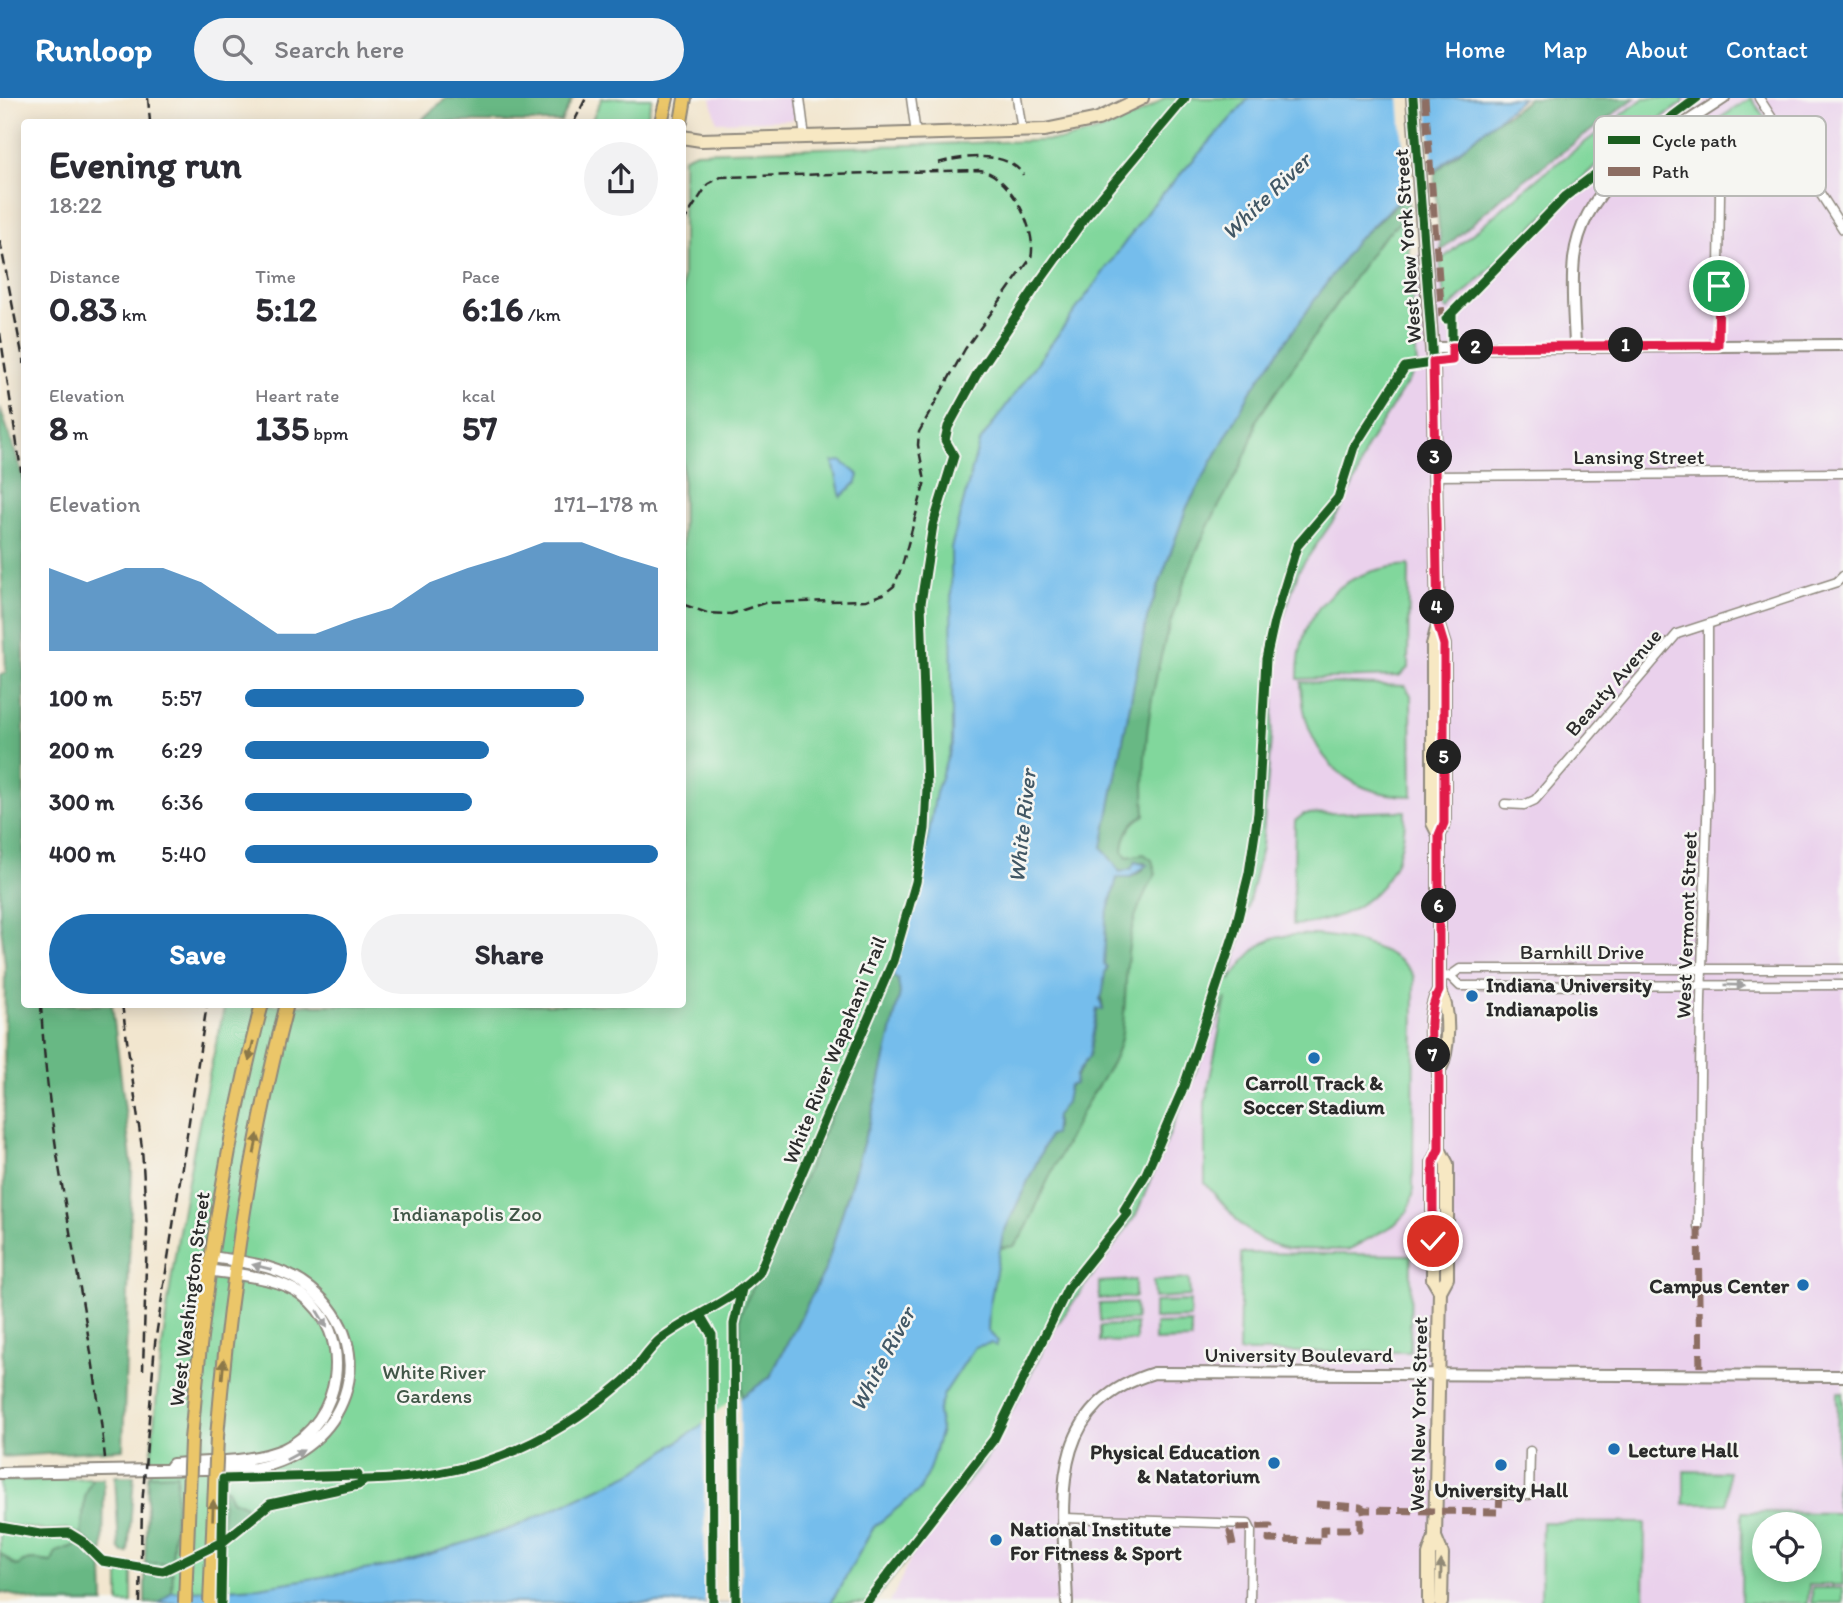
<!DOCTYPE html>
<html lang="en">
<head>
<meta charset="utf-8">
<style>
	:root { --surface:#fff; --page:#f2f2f3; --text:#2b2b33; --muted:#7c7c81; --accent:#1f6fb2 }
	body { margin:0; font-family:Itim,sans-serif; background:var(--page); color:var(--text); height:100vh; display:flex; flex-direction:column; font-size:26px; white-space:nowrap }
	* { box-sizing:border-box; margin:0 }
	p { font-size:23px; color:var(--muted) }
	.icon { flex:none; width:38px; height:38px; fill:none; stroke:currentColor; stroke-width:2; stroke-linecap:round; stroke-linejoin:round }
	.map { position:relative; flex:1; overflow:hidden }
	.side { position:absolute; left:21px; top:21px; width:665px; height:889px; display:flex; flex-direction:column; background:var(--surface); border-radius:7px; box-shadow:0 4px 18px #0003 }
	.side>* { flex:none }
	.fabs { position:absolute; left:1752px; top:1414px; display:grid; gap:14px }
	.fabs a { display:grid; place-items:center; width:70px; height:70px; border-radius:50%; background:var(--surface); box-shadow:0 4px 18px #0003; font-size:35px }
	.pin { position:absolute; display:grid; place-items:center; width:60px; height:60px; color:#fff; margin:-30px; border:4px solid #fff; border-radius:50%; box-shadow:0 2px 7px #0007 }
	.km { position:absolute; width:35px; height:35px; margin:-18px; border-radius:50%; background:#222; color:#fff; font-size:19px; line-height:35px; text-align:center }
	.round { display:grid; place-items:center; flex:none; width:74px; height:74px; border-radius:37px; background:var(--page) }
	.headline { display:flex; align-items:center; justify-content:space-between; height:119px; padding:0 28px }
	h1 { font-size:38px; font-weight:700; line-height:52px }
	.figures { display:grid; grid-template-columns:repeat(3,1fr); gap:10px; height:119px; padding:7px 28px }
	.figures div { display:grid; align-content:center }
	.figures b { font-size:35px; font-weight:700 }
	.figures small { font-size:19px; font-weight:400 }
	.figures p { font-size:19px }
	.chart { height:196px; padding:14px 28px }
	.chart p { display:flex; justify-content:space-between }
	.chart svg { width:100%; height:126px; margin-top:7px; fill:var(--accent); opacity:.7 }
	.action { display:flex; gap:14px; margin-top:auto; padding:14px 28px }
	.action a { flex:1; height:80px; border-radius:42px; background:var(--accent); color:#fff; font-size:28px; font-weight:700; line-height:80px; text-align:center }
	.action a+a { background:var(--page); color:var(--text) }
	ul { padding:0 28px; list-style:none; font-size:23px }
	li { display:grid; grid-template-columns:112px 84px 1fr; align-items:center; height:52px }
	li i { height:18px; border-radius:9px; background:var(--accent) }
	header { display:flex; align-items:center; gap:42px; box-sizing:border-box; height:98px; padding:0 35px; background:var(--accent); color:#fff }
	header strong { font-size:33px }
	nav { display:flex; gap:38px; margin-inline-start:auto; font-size:24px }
	.search { width:490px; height:63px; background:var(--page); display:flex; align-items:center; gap:18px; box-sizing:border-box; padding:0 24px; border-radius:38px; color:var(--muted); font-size:26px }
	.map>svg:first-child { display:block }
</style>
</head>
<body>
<header>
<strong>Runloop</strong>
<div class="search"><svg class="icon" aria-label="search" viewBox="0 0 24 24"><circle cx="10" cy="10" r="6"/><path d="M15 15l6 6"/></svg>Search here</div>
<nav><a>Home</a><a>Map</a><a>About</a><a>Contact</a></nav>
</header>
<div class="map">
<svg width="1843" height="1505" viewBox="0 0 1843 1505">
	<rect width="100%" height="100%" fill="#f6f6f2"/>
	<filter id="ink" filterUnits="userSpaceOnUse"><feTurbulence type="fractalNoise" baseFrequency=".0143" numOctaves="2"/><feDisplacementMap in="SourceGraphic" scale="14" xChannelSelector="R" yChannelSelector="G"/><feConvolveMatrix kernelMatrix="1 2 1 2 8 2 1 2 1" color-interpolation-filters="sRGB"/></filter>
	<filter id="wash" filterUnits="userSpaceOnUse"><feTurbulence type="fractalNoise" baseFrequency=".00686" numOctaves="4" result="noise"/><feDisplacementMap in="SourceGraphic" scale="28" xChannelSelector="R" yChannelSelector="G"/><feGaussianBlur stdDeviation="1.57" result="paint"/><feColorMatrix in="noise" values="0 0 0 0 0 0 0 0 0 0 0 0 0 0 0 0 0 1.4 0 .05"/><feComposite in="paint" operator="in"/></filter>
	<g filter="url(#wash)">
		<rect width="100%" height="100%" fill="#f2e6cf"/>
		<path fill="#ead1ec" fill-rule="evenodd" d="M 711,0 L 793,0 L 796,18 L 792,22 L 717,24 Z
			M 1595,0 L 1843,0 L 1843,1505 L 890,1505 L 965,1342 L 1293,302 L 1492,70 ZM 1764,1426 L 1810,1426 L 1810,1472 L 1764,1472 Z"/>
		<path fill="#81d79c" stroke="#568164" stroke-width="2" fill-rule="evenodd" d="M 602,0 L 652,0 L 646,24 L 591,24 Z
			M 1164,0 L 1397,0 L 1417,269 L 1366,350 L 1357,379 L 1341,411 L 1299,472 L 1280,529 L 1262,749 L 1230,883 C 1241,868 1250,851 1270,842 C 1304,828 1398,843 1414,879 L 1413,1097 L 1408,1113 L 1394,1127 L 1348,1152 L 1287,1151 L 1263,1143 L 1242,1128 L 1205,1085 L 1205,1005 L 1226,900 L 1136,1117 L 1054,1231 L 986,1361 L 873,1505 L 145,1505 C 147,1300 178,1106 225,907 L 682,906 L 683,60 L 696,54 L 1063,42 C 1100,34 1134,23 1164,0 Z
			M 1644,0 L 1684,0 L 1682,5 L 1596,67 L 1448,212 L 1445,210 L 1440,163 L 1543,76 Z
			M 1751,0 L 1768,24 L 1766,27 L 1710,63 L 1692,38 Z
			M 1409,467 L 1408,570 L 1399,578 L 1298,581 C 1297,512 1341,471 1409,467 Z
			M 1301,584 L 1405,588 L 1411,597 L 1412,698 C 1342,698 1303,652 1301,584 Z
			M 1405,713 C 1406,783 1361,823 1293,827 L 1295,723 L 1304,716 Z
			M 1241,1155 L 1411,1157 L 1410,1254 L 1239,1254 Z
			M 1189,1181 L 1190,1198 L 1154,1200 L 1153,1183 Z
			M 1135,1182 L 1135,1199 L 1099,1201 L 1099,1184 Z
			M 1190,1203 L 1190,1220 L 1154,1221 L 1154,1204 Z
			M 1135,1205 L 1136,1222 L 1100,1223 L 1099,1206 Z
			M 1191,1225 L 1191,1242 L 1155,1243 L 1155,1226 Z
			M 1136,1226 L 1136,1243 L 1100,1244 L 1100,1228 Z
			M 1838,1294 L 1843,1294 L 1843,1411 L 1836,1409 Z
			M 1684,1373 L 1728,1374 L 1727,1406 L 1684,1406 Z
			M 92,1380 L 85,1399 L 81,1437 L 66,1431 L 47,1433 L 0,1426 L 0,1383 Z
			M 1742,1414 L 1843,1415 L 1843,1487 L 1809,1487 L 1808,1505 L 1741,1505 ZM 1764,1426 L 1810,1426 L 1810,1472 L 1764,1472 Z
			M 1542,1424 L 1645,1425 L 1644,1505 L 1541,1504 Z
			M 0,1431 L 45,1438 L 67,1436 L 82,1445 L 56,1454 L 52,1464 C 46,1464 40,1462 34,1462 C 11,1462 27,1479 0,1455 Z
			M 119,1472 L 132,1472 L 132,1505 L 119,1505 Z
			M 1812,1490 L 1843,1490 L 1843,1505 L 1812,1505 Z"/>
		<path fill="#68b884" stroke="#4a7258" stroke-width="2" d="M 446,0 L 573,0 L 561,24 L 419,24 Z
			M 1528,0 L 1635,0 L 1508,94 L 1441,153 L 1434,75 C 1451,61 1468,46 1484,32 C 1499,20 1516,14 1528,0 Z
			M 1408,97 L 1409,115 L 1378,145 L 1256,323 C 1249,364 1220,401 1203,439 C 1164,525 1139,622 1145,717 C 1130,724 1124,736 1123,753 L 1127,759 L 1144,756 L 1152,762 L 1156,776 C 1119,832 1130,875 1122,935 C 1118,965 1094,990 1081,1016 C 1067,1044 1051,1073 1039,1102 C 1031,1120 1027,1133 1014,1148 L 1000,1150 L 1003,1136 L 1049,1038 L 1056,1030 L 1056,1018 L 1068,991 L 1089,958 L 1097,911 L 1103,911 C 1101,900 1099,881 1107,871 L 1104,867 L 1106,820 L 1117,780 L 1130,780 L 1143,772 L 1145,764 L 1135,764 L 1131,771 L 1120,774 L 1102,749 L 1147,520 L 1187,409 L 1251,293 L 1356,143 Z
			M 0,309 L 24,381 L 24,906 L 112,907 L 132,1069 L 123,1351 L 2,1359 L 5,866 L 0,819 L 0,577 L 6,575 L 0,433 Z
			M 892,877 L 898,882 L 900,895 L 873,1012 L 826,1170 L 770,1279 L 742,1300 L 740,1215 L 780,1135 Z
			M 177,1376 L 172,1466 L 145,1465 L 148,1377 Z
			M 115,1378 L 134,1378 L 128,1455 L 123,1455 L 119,1450 Z
			M 92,1380 L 104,1380 L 103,1457 L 81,1437 L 85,1399 Z
			M 223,1390 L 227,1391 L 232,1402 L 244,1407 L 246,1411 L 234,1431 L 222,1436 Z
			M 80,1446 L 103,1471 L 104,1505 L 44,1505 L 0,1494 L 0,1455 C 27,1479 11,1462 34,1462 C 40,1462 46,1464 52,1464 L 56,1454 Z
			M 145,1474 L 173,1474 L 172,1494 L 159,1505 L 145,1505 Z"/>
		<path fill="#74bdec" stroke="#50748c" stroke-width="2" d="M 1249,0 L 1523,0 L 1399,102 L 1356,143 L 1251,293 L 1187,409 L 1147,520 L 1102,749 L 1120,774 L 1131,771 L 1135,764 L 1147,767 L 1129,780 L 1117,780 L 1106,820 L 1104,866 L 1107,869 C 1102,878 1106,894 1100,901 L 1103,912 L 1097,911 L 1089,958 L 1076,977 L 1075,986 L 1069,988 L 1066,1004 L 1056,1018 L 1054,1037 L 1049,1038 L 1003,1136 L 989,1211 L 988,1233 L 998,1243 L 996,1248 L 991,1245 L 975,1249 L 944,1296 L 938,1314 L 941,1332 L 930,1369 L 920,1392 L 874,1429 L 831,1505 L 159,1505 L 172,1494 L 259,1489 L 395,1467 L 515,1429 L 636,1373 L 770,1279 L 826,1170 L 873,1012 L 900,895 L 898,882 L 892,877 L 920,785 L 936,694 L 952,646 L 951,450 L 979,345 L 1150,110 Z
			M 841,363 L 859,377 L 857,384 L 841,399 L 833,364 Z"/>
		<path fill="#f2e6cf" d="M 1399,0 L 1427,0 L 1434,78 L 1407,100 Z
			M 740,1296 L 741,1505 L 705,1505 L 704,1323 Z"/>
	</g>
	<g filter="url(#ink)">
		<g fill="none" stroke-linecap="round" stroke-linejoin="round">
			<g stroke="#8e887d" stroke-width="11">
				<path id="minor" d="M 800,0 L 805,40
					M 911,0 L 916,36
					M 1017,0 L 1022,33
					M 1759,0 L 1843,131
					M 1680,29 L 1716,85 L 1720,96 L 1718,247
					M 1436,378 L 1843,375
					M 1505,706 L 1524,707 L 1535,702 L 1677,536 L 1837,484 L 1843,478
					M 1450,878 L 1460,888 L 1843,887
					M 1439,879 L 1450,878 L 1460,871 L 1843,871
					M 1698,1129 L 1701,901 L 1708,691 L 1708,526
					M 1436,1395 L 1529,1397 L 1530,1353
					M 1065,1420 L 1248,1426 L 1251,1432 L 1250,1505"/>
			</g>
			<g stroke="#8e887d" stroke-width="14">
				<path id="tertiary" d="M 1575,247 C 1574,219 1571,189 1574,161 C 1583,81 1664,40 1724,0
					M 1432,250 L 1843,247
					M 170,1370 L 173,1366 C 208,1363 252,1365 284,1351 C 343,1324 356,1235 301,1196 C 275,1178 239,1177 208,1172
					M 0,1375 L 256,1370 C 345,1353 385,1252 311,1191 C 283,1168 245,1164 211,1159
					M 1067,1505 C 1064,1411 1041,1309 1154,1275 L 1843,1278"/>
			</g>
			<g stroke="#8e887d" stroke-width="16">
				<path id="secondary" d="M 1413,0 L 1433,264 L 1438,527 L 1433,547 L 1433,725 L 1439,737
					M 682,39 L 701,42 L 1045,32 L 1098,21 L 1142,0
					M 1438,528 L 1444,547 L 1444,725 L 1439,737 L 1439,893 C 1428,912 1428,955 1439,973
					M 1439,893 C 1451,910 1449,954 1439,973 L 1439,1051 L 1433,1064 L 1433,1181 L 1440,1193
					M 1435,1439 L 1442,1456 L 1441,1505
					M 1429,1505 L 1429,1457 L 1435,1439 L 1440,1193 L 1447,1180 L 1447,1066 L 1439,1051"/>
			</g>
			<g stroke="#8e887d" stroke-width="16">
				<path id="primary" d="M 661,24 L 667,0
					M 681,24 L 685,0
					M 217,1339 C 229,1193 250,1048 287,906
					M 191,1342 C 203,1195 224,1049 262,906"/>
			</g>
			<use href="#minor" stroke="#fff" stroke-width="8"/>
			<use href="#tertiary" stroke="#fff" stroke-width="10"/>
			<use href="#secondary" stroke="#f7e8c3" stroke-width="12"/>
			<use href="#primary" stroke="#ebc669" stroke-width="12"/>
			<path stroke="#2b2b2b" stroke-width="2.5" stroke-dasharray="10 5" stroke-linecap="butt" d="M 148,0 L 150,24
				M 574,24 L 586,0
				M 938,65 C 961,58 1009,52 1023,77
				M 682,126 L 708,86 L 721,79 L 979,72 C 1009,75 1038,132 1031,160 L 965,251 L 919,334 L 918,347 L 925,383 L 902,468 L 894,488 L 884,496 L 866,502 L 764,505 L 731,516 L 707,515 L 682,506
				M 0,143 L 24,266
				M 0,235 L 24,392
				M 41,906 C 48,1060 90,1208 105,1360
				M 122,906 L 142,1050 L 147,1132 L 143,1272
				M 140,1505 L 142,1408 L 155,1245 L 207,906"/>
			<g stroke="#8e887d" stroke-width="16" stroke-linecap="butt">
				<path id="primary-bridge" d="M 185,1505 L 191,1342
					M 210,1505 L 217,1339"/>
			</g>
			<use href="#primary-bridge" stroke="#ebc669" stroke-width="12"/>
			<path stroke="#8d6e63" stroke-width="7" stroke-dasharray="14 7" stroke-linecap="butt" d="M 1425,0 L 1442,219
				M 1698,1129 L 1700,1276
				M 1316,1406 L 1360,1409 L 1365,1412 L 1499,1414 L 1500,1395
				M 1233,1447 L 1230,1434 L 1235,1430 L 1270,1429 L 1269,1442 L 1323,1443 L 1323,1431 L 1360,1431 L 1360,1413 L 1365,1412"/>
			<g stroke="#f6f6f2" stroke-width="13">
				<path id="cycleway" d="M 1413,0 L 1432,250 L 1436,378
					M 1446,221 L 1566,98 L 1697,0
					M 700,1217 L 712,1237 L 713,1505
					M 0,1429 L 40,1436 L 69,1435 L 82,1443 L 102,1463 L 163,1473 L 224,1443 L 270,1406 L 358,1387 L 365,1382 C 468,1380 544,1351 623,1284 C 637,1272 648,1250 662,1240 C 693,1217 732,1204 759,1175 L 893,863 L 916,784 L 925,731 L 927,690 L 921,505 L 933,427 L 954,358 L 945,342 L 948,329 L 977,276 L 1037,187 L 1087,117 L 1185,0
					M 221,1505 L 223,1381 L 358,1377
					M 736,1505 L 734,1226 L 742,1191
					M 866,1505 L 994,1341 L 1068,1190 L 1128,1115 L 1124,1112 L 1146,1076 L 1184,988 L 1234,836 L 1249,775 L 1258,715 L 1266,561 L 1274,524 L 1297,448 L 1338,400 L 1354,349 L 1405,269 L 1452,262 L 1452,215"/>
			</g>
			<use href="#cycleway" stroke="#1b5e20" stroke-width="9"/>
		</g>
		<defs><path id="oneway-solid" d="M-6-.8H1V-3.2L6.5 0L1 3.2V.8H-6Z" transform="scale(1.75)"/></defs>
		<g fill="#a0a0a0">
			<use href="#oneway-solid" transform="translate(1735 887) rotate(1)"/>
			<use href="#oneway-solid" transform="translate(262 1169) rotate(-166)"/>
			<use href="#oneway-solid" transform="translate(322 1221) rotate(58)"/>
			<use href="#oneway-solid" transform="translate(295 1357) rotate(-29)"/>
		</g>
		<g fill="#8b784a">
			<use href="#oneway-solid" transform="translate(251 953) rotate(103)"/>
			<use href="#oneway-solid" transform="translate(256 1046) rotate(-79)"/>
			<use href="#oneway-solid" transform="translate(223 1271) rotate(-85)"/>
			<use href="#oneway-solid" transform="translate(213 1412) rotate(-88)"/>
		</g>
		<use fill="#918a77" href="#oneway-solid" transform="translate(1441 1472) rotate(-89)"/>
	</g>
	<g fill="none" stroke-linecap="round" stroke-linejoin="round" filter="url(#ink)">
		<g stroke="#fff" stroke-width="14">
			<path id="route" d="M 1433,1143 L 1433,1064 L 1439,1051 L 1439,973 C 1428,955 1428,912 1439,893 L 1439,737 L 1444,725 L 1444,547 L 1438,527 L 1433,264 L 1452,262 L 1452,249 L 1459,249 L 1718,247 L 1719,188"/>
		</g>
		<use href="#route" stroke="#e11d48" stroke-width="9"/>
	</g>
	<g fill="#1f6fb2" stroke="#f6f6f2" stroke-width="2.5">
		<circle cx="1472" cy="898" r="7"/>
		<circle cx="1314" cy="960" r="7"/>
		<circle cx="1803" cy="1187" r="7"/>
		<circle cx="1614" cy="1351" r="7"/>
		<circle cx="1274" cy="1365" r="7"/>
		<circle cx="1501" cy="1367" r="7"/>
		<circle cx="996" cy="1442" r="7"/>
	</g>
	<g text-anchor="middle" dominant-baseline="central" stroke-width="5" stroke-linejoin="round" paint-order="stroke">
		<g font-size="21" fill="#2b2b2b" stroke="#f6f6f2">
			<text transform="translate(1407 148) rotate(-94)">West New York Street</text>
			<text x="1639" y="358">Lansing Street</text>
			<text transform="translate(1613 584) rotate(-49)">Beauty Avenue</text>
			<text transform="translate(1686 827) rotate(-88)">West Vermont Street</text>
			<text x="1582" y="853">Barnhill Drive</text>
			<text transform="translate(834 952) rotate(-68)">White River Wapahani Trail</text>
			<text transform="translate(189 1201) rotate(-83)">West Washington Street</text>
			<text x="1299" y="1256">University Boulevard</text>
			<text transform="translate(1418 1316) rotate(-89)">West New York Street</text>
		</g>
		<g font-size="21" font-weight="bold" fill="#2b2b2b" stroke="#f6f6f2" text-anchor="start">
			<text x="1486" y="886">Indiana University<tspan x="1486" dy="24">Indianapolis</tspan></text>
			<text x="1314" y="984" text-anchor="middle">Carroll Track &amp;<tspan x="1314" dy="24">Soccer Stadium</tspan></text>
			<text x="1789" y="1187" text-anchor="end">Campus Center</text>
			<text x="1628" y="1351">Lecture Hall</text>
			<text x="1260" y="1353" text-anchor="end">Physical Education<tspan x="1260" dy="24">&amp; Natatorium</tspan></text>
			<text x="1501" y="1391" text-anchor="middle">University Hall</text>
			<text x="1010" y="1430">National Institute<tspan x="1010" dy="24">For Fitness &amp; Sport</tspan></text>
		</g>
		<g font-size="21" fill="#405647" stroke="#f6f6f2">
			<text x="467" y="1115">Indianapolis Zoo</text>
			<text x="434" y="1273">White River<tspan x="434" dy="24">Gardens</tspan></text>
		</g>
		<g font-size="23" font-style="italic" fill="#415765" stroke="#f6f6f2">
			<text transform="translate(1266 98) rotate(-44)">White River</text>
			<text transform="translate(1022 728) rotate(-84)">White River</text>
			<text transform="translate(882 1261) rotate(-62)">White River</text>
		</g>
	</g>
	<rect x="1594" y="18" width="232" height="80" rx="10" fill="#f6f6f2" stroke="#b9b9b6" stroke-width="2"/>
	<rect x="1608" y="38" width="32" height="8" fill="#1b5e20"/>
	<rect x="1608" y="69" width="32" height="9" fill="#8d6e63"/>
	<g font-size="19" fill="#2b2b2b">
		<text x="1652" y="49">Cycle path</text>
		<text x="1652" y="80">Path</text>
	</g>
</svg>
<div class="fabs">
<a><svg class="icon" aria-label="locate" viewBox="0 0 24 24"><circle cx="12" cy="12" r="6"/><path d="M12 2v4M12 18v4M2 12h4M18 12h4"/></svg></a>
</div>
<div class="pin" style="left:1719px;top:188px;background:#1e9e55"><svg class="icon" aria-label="arrive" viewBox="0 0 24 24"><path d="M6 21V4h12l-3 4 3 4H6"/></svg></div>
<div class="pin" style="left:1433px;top:1143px;background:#d93025"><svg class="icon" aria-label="check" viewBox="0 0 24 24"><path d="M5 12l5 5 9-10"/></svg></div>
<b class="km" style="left:1626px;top:247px">1</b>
<b class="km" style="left:1476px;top:249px">2</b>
<b class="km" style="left:1435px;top:359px">3</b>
<b class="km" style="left:1437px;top:509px">4</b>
<b class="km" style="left:1444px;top:659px">5</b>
<b class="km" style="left:1439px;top:808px">6</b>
<b class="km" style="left:1433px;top:957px">7</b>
<section class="side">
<div class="headline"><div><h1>Evening run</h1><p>18:22</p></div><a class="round"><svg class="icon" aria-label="share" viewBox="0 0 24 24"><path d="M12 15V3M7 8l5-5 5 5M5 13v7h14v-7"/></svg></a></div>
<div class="figures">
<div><p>Distance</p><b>0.83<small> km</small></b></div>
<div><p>Time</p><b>5:12</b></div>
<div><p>Pace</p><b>6:16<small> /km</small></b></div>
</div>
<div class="figures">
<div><p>Elevation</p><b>8<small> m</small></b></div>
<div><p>Heart rate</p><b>135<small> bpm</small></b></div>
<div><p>kcal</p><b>57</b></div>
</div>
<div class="chart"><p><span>Elevation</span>171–178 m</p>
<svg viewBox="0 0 160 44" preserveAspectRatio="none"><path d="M0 44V15L10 20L20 15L30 15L40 20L50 29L60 38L70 38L80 33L90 29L100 20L110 15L120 11L130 6L140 6L150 11L160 15V44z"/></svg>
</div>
<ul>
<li><b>100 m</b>5:57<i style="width:82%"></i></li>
<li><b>200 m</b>6:29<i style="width:59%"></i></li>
<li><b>300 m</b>6:36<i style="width:55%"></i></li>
<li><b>400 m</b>5:40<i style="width:100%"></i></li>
</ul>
<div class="action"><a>Save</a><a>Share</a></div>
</section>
</div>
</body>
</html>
